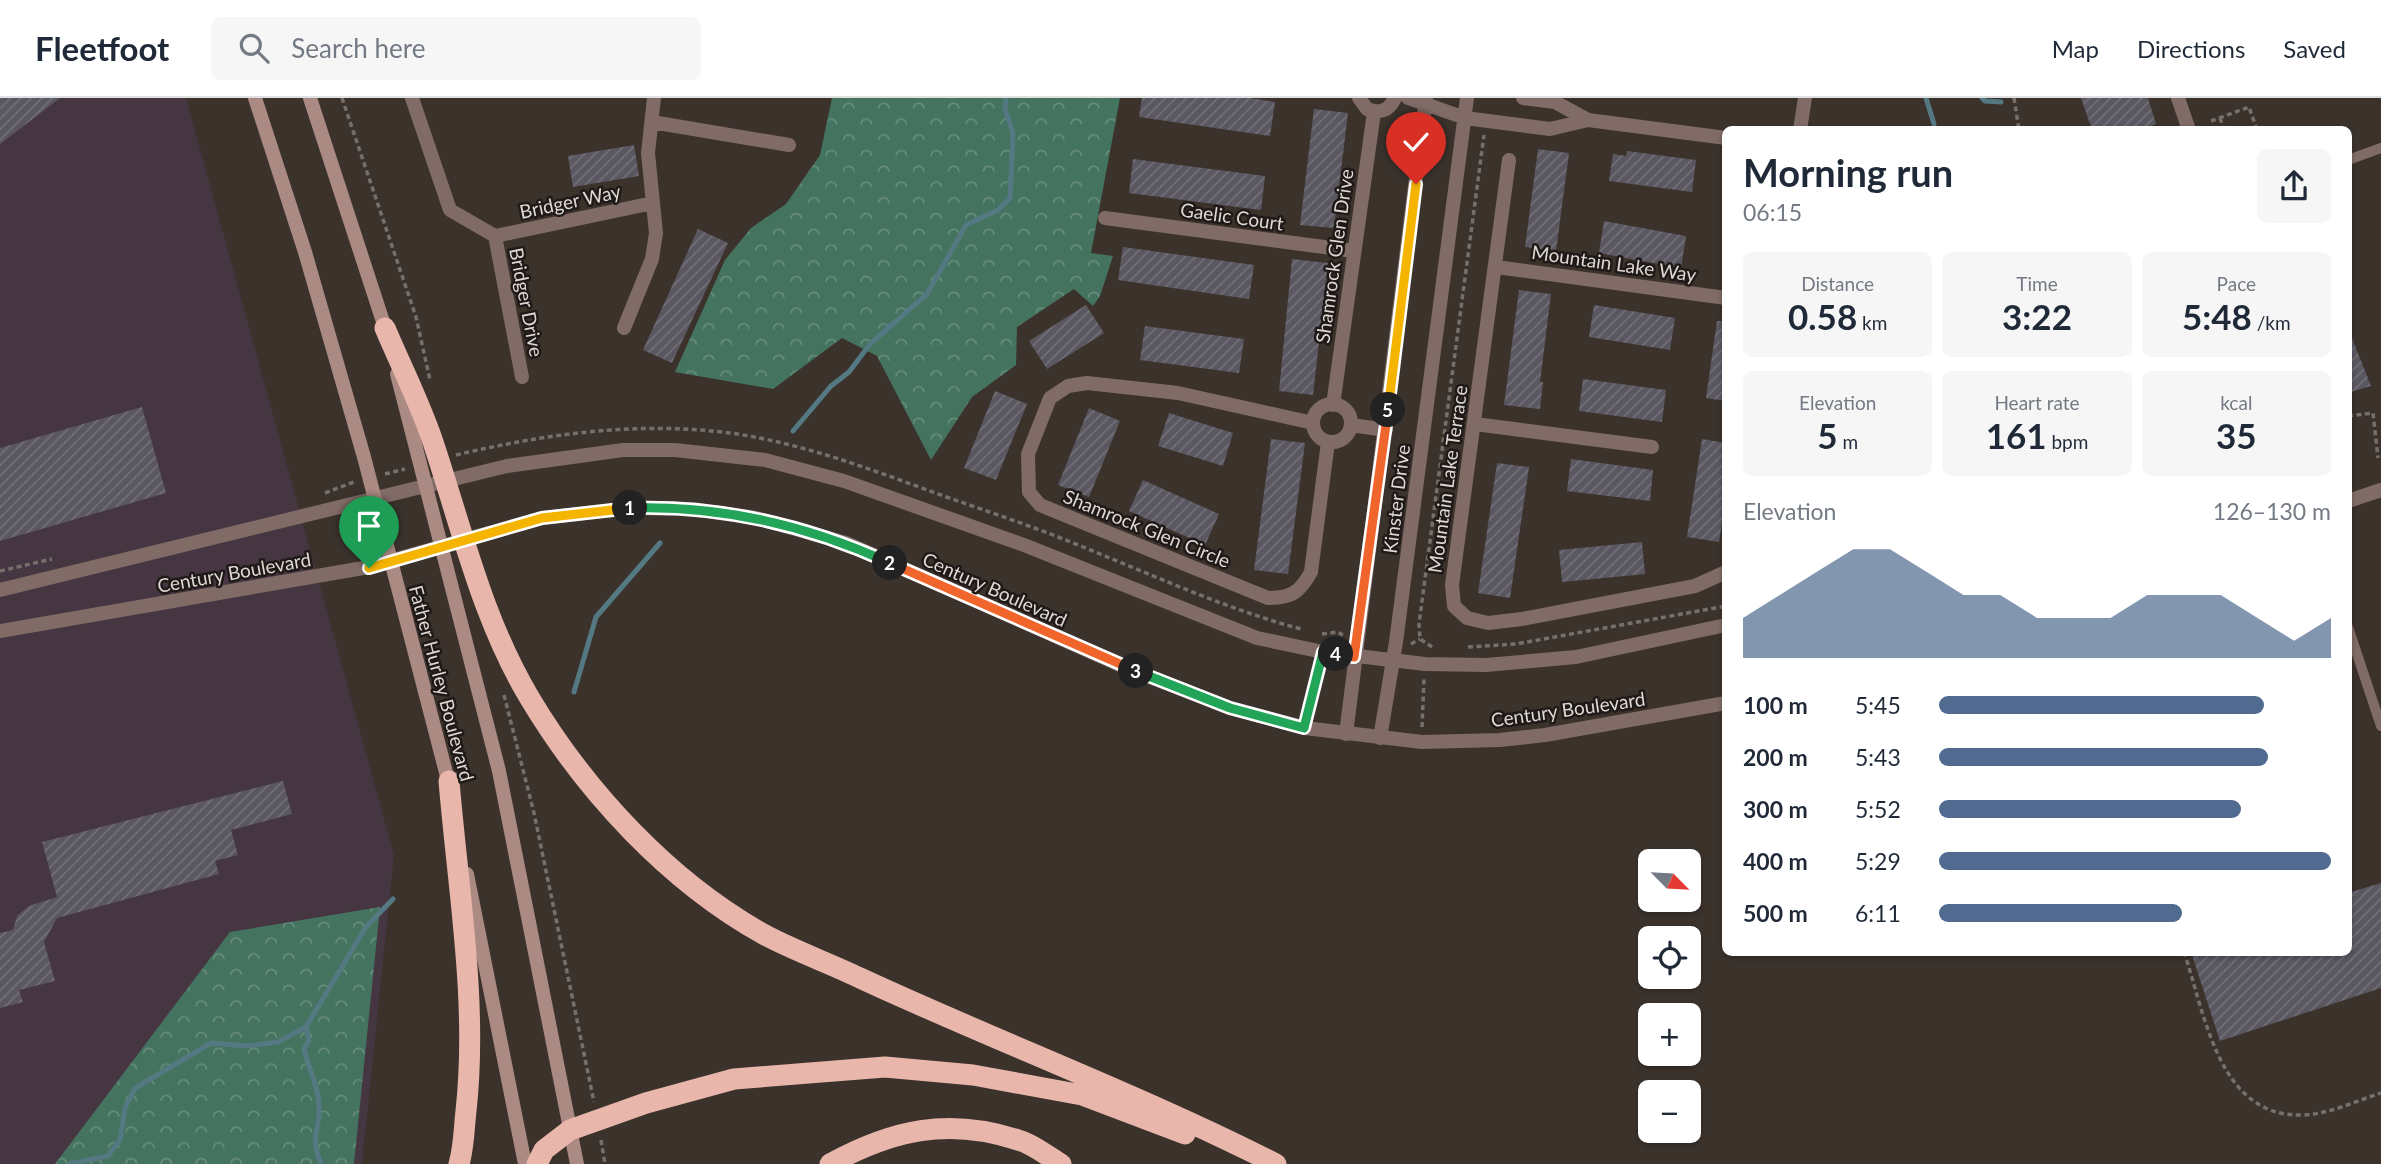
<!DOCTYPE html>
<html lang="en">
<head>
<meta charset="utf-8">
<style>
	:root { --surface:#fff; --page:#f6f6f7; --text:#1f2937; --muted:#747a83; --line:#e0e1e3; --accent:#506a90 }
	body { margin:0; font-family:Lato,sans-serif; background:var(--page); color:var(--text); height:100vh; display:flex; flex-direction:column; font-size:26px; white-space:nowrap }
	* { box-sizing:border-box; margin:0 }
	p { font-size:23px; color:var(--muted) }
	.icon { flex:none; width:38px; height:38px; fill:none; stroke:currentColor; stroke-width:2; stroke-linecap:round; stroke-linejoin:round }
	.map { position:relative; flex:1; overflow:hidden }
	.details { position:absolute; left:1722px; top:28px; width:630px; height:830px; display:flex; flex-direction:column; background:var(--surface); border-radius:10px; box-shadow:0 2px 5px #0004 }
	.details>* { flex:none }
	.needle { width:46px; rotate:114deg }
	.controls { position:absolute; left:1638px; top:751px; display:grid; gap:14px }
	.controls a { display:grid; place-items:center; width:63px; height:63px; border-radius:10px; background:var(--surface); box-shadow:0 2px 5px #0004; font-size:35px }
	.pin { position:absolute; display:grid; place-items:center; width:60px; height:60px; color:#fff; margin:-72px -30px; border-radius:50% 50% 50% 0; rotate:-45deg; box-shadow:0 0 7px #0007 }
	.pin .icon { rotate:45deg }
	.km { position:absolute; width:35px; height:35px; margin:-18px; border-radius:50%; background:#222; color:#fff; font-size:19px; line-height:35px; text-align:center }
	.round { display:grid; place-items:center; flex:none; width:74px; height:74px; border-radius:10px; background:var(--page) }
	.headline { display:flex; align-items:center; justify-content:space-between; height:119px; padding:0 21px }
	h1 { font-size:38px; font-weight:700; line-height:52px }
	.stats { display:grid; grid-template-columns:repeat(3,1fr); gap:10px; height:119px; padding:7px 21px }
	.stats div { display:grid; align-content:center; border-radius:10px; background:var(--page); text-align:center }
	.stats b { font-size:35px; font-weight:700 }
	.stats small { font-size:19px; font-weight:400 }
	.stats p { font-size:19px }
	.chart { height:196px; padding:14px 21px }
	.chart p { display:flex; justify-content:space-between }
	.chart svg { width:100%; height:126px; margin-top:7px; fill:var(--accent); opacity:.7 }
	ul { padding:0 21px; list-style:none; font-size:23px }
	li { display:grid; grid-template-columns:112px 84px 1fr; align-items:center; height:52px }
	li i { height:18px; border-radius:9px; background:var(--accent) }
	header { display:flex; align-items:center; gap:42px; box-sizing:border-box; height:98px; padding:0 35px; background:var(--surface); border-bottom:2px solid var(--line) }
	header strong { font-size:33px }
	nav { display:flex; gap:38px; margin-inline-start:auto; font-size:24px }
	.search { width:490px; height:63px; background:var(--page); display:flex; align-items:center; gap:18px; box-sizing:border-box; padding:0 24px; border-radius:10px; color:var(--muted); font-size:26px }
	.map>svg:first-child { display:block }
</style>
</head>
<body>
<header>
<strong>Fleetfoot</strong>
<div class="search"><svg class="icon" aria-label="search" viewBox="0 0 24 24"><circle cx="10" cy="10" r="6"/><path d="M15 15l6 6"/></svg>Search here</div>
<nav><a>Map</a><a>Directions</a><a>Saved</a></nav>
</header>
<div class="map">
<svg width="2381" height="1066" viewBox="0 0 2381 1066">
	<defs>
		<pattern id="forest-crowns" width="20" height="18" patternUnits="userSpaceOnUse" patternTransform="scale(1.75)"><rect width="20" height="18" fill="#44735f"/><path d="M2 6a3 3 0 1 1 6 0M12 15a3 3 0 1 1 6 0" fill="none" stroke="#678d7c"/></pattern>
		<pattern id="building-hatch" width="6" height="6" patternUnits="userSpaceOnUse" patternTransform="scale(1.75)"><rect width="6" height="6" fill="#5a5761"/><path d="M-1 1l2-2M0 6l6-6M5 7l2-2" fill="none" stroke="#716f77"/></pattern>
	</defs>
	<rect width="100%" height="100%" fill="#3b322c"/>
	<path fill="#453642" d="M 0,0 L 186,0 L 394,757 L 362,1066 L 0,1066 Z"/>
	<path fill="url(#forest-crowns)" d="M 832,0 L 1120,0 L 1091,155 L 1113,158 L 1100,198 L 1093,208 L 1074,191 L 1017,229 L 1016,267 L 972,299 L 931,362 L 877,258 L 842,240 L 773,291 L 675,274 L 725,162 L 751,130 L 786,106 L 820,57 Z
		M 380,809 L 354,1066 L 55,1066 L 230,834 Z"/>
	<g fill="none" stroke-linecap="round" stroke-linejoin="round">
		<path stroke="#557982" stroke-width="5" d="M 1926,0 L 1934,26
			M 1982,0 L 1985,3 L 2001,4
			M 793,333 L 831,288 L 849,274 L 870,246 L 927,196 L 966,127 L 998,112 L 1010,100 L 1013,35 L 1005,11 L 1006,0
			M 574,594 L 596,519 L 660,445
			M 306,929 L 309,943 L 304,951 C 308,969 318,988 319,1006 C 322,1031 308,1034 321,1066
			M 69,1066 L 108,1058 L 120,1042 L 125,1010 L 135,990 L 211,945 L 248,948 L 278,944 L 306,929 L 366,829 L 393,801"/>
	</g>
	<path fill="url(#building-hatch)" d="M 0,0 L 60,0 L 0,46 Z
		M 1142,0 L 1250,0 L 1275,4 L 1270,38 L 1139,19 Z
		M 2081,0 L 2148,0 L 2156,26 L 2151,28 L 2152,32 L 2092,32 Z
		M 1314,11 L 1348,15 L 1334,130 L 1300,127 Z
		M 634,47 L 639,78 L 573,89 L 568,58 Z
		M 1538,51 L 1569,55 L 1556,153 L 1525,149 Z
		M 1627,53 L 1696,62 L 1692,94 L 1609,83 L 1613,56 L 1626,58 Z
		M 1133,61 L 1265,78 L 1261,112 L 1129,95 Z
		M 1604,123 L 1686,138 L 1681,170 L 1599,155 Z
		M 698,131 L 728,145 L 672,265 L 643,252 Z
		M 1123,149 L 1254,167 L 1249,201 L 1118,182 Z
		M 1292,161 L 1328,165 L 1313,297 L 1279,293 Z
		M 1519,192 L 1551,196 L 1540,284 L 1543,284 L 1540,311 L 1504,307 Z
		M 1086,207 L 1104,235 L 1047,271 L 1029,243 Z
		M 1594,207 L 1675,220 L 1670,252 L 1589,239 Z
		M 1717,223 L 1726,223 L 1726,303 L 1706,300 Z
		M 1145,228 L 1244,241 L 1239,275 L 1140,262 Z
		M 2348,230 L 2371,288 L 2348,295 Z
		M 1583,281 L 1666,292 L 1662,324 L 1579,313 Z
		M 995,293 L 1027,306 L 996,382 L 964,370 Z
		M 142,309 L 166,395 L 0,443 L 0,350 Z
		M 1089,310 L 1120,323 L 1089,399 L 1058,387 Z
		M 1169,315 L 1233,335 L 1223,368 L 1158,348 Z
		M 1271,341 L 1305,345 L 1288,476 L 1254,472 Z
		M 1702,341 L 1726,345 L 1726,400 L 1719,444 L 1687,439 Z
		M 1571,361 L 1653,372 L 1650,403 L 1567,393 Z
		M 1497,365 L 1529,369 L 1510,500 L 1478,495 Z
		M 1143,382 L 1219,416 L 1205,447 L 1129,413 Z
		M 1642,444 L 1645,476 L 1562,484 L 1559,452 Z
		M 283,683 L 292,716 L 231,732 L 238,757 L 215,763 L 219,776 L 57,820 L 44,844 L 55,883 L 19,892 L 23,904 L 0,910 L 0,835 L 13,832 L 17,818 L 29,808 L 57,799 L 42,744 Z
		M 2381,785 L 2381,890 L 2220,943 L 2191,854 L 2348,854 L 2348,795 Z"/>
	<g fill="none" stroke-linecap="round" stroke-linejoin="round">
		<path stroke="#776f6a" stroke-width="3.5" stroke-dasharray="5 3.5" stroke-linecap="butt" d="M 342,0 L 416,219 L 430,282
			M 2014,0 L 2019,32
			M 2220,20 L 2224,32
			M 2211,23 L 2249,9 L 2257,32
			M 2348,318 L 2373,315 L 2378,360
			M 456,357 C 545,336 638,323 730,335 C 802,345 870,371 938,396 C 986,413 1035,429 1083,449 C 1155,478 1226,511 1301,531
			M 385,376 L 405,371
			M 325,395 L 354,384
			M 0,473 L 52,461
			M 1322,536 L 1338,534 L 1344,538
			M 1411,546 L 1420,541
			M 1432,549 L 1420,541 L 1419,526 L 1484,37
			M 1468,549 L 1516,546 L 1726,508
			M 504,597 L 534,715 L 594,1004
			M 1310,616 L 1321,569
			M 1422,629 L 1424,581
			M 2184,854 C 2205,915 2218,1021 2304,1017 C 2329,1016 2356,1003 2381,995
			M 601,1042 L 605,1066"/>
		<path stroke="#806b66" stroke-width="10" d="M 2348,62 L 2381,50
			M 2348,529 L 2381,628"/>
		<path stroke="#806b66" stroke-width="14" d="M 412,0 L 450,112 L 495,138 L 522,279
			M 1359,0 L 1367,11 C 1379,16 1389,13 1395,0
			M 1408,0 L 1465,20 L 1550,31 L 1588,22
			M 1523,0 L 1555,4 L 1588,22 L 1726,40
			M 2178,0 L 2189,32
			M 652,24 L 789,47
			M 1800,32 L 1805,0
			M 1509,62 L 1452,487 L 1454,508 L 1467,520 L 1488,525 L 1522,521 L 1695,488 L 1726,474
			M 1105,120 L 1354,153
			M 495,138 L 653,105
			M 1496,169 L 1726,200
			M 624,230 L 652,161 L 656,135 L 648,55 L 654,0
			M1313 325a19 19 0 1 1 38 0a19 19 0 1 1-38 0Z
			M 1333,307 L 1374,14
			M 1313,325 L 1178,295 L 1087,285 L 1068,288 L 1050,300 L 1028,356 L 1029,394 L 1040,407 L 1268,500 C 1292,500 1300,494 1311,474 L 1328,344
			M 1475,326 L 1652,349
			M 1351,327 L 1386,332
			M 1346,636 L 1426,0
			M 1380,640 L 1396,544 L 1467,0"/>
		<path stroke="#806b66" stroke-width="14" d="M 2348,403 L 2381,392
			M 0,492 L 507,368 L 623,352 L 675,352 L 765,362 L 844,383 L 1024,447 L 1257,540 L 1323,554 L 1425,566 L 1486,567 L 1576,559 L 1726,527
			M 0,533 L 369,469 L 542,420 L 632,410 L 692,411 L 756,420 L 846,445 L 1127,570 L 1230,610 L 1305,630 L 1422,644 L 1500,642 L 1545,637 L 1726,605"/>
		<path stroke="#aa8a82" stroke-width="14" d="M 255,0 L 305,154 L 364,359 L 450,690
			M 310,0 L 387,236
			M 397,276 L 499,673 L 577,1066
			M 467,776 L 525,1066"/>
		<path stroke="#e8b6aa" stroke-width="21" d="M 385,230 C 401,268 420,305 433,344 C 462,431 482,520 529,599 C 585,693 669,784 765,837 C 795,853 829,865 860,880 C 998,944 1140,997 1276,1066
			M 449,683 C 458,792 478,904 466,1013 C 464,1030 464,1049 459,1066
			M 537,1066 L 544,1052 L 570,1032 L 646,1005 L 734,981 L 885,969 L 973,977 L 1082,997 L 1185,1036
			M 830,1066 C 892,1032 948,1019 1018,1042 C 1033,1046 1047,1058 1061,1066"/>
	</g>
	<g fill="none" stroke-linecap="round" stroke-linejoin="round">
		<g stroke="#fff" stroke-width="14">
			<path id="split-1" d="M 369,470 L 542,420 L 630,410"/>
		</g>
		<g stroke="#fff" stroke-width="14">
			<path id="split-2" d="M 630,410 C 722,407 807,427 890,465"/>
		</g>
		<g stroke="#fff" stroke-width="14">
			<path id="split-3" d="M 890,465 L 1136,573"/>
		</g>
		<g stroke="#fff" stroke-width="14">
			<path id="split-4" d="M 1136,573 L 1230,610 L 1304,630 L 1323,554 L 1336,556"/>
		</g>
		<g stroke="#fff" stroke-width="14">
			<path id="split-5" d="M 1336,556 L 1354,559 L 1388,312"/>
		</g>
		<g stroke="#fff" stroke-width="14">
			<path id="split-6" d="M 1388,312 L 1416,86"/>
		</g>
		<use href="#split-1" stroke="#f5b400" stroke-width="9"/>
		<use href="#split-2" stroke="#22a559" stroke-width="9"/>
		<use href="#split-3" stroke="#f0652b" stroke-width="9"/>
		<use href="#split-4" stroke="#22a559" stroke-width="9"/>
		<use href="#split-5" stroke="#f0652b" stroke-width="9"/>
		<use href="#split-6" stroke="#f5b400" stroke-width="9"/>
	</g>
	<g text-anchor="middle" dominant-baseline="central" stroke-width="5" stroke-linejoin="round" paint-order="stroke">
		<g font-size="19" fill="#dfd9d5" stroke="#1f1a18">
			<text transform="translate(570 103) rotate(-12)">Bridger Way</text>
			<text transform="translate(1232 118) rotate(8)">Gaelic Court</text>
			<text transform="translate(1334 158) rotate(-82)">Shamrock Glen Drive</text>
			<text transform="translate(1614 165) rotate(8)">Mountain Lake Way</text>
			<text transform="translate(527 204) rotate(79)">Bridger Drive</text>
			<text transform="translate(1447 381) rotate(-82)">Mountain Lake Terrace</text>
			<text transform="translate(1396 401) rotate(-83)">Kinster Drive</text>
			<text transform="translate(1147 430) rotate(22)">Shamrock Glen Circle</text>
			<text transform="translate(234 474) rotate(-10)">Century Boulevard</text>
			<text transform="translate(995 491) rotate(24)">Century Boulevard</text>
			<text transform="translate(442 585) rotate(75)">Father Hurley Boulevard</text>
			<text transform="translate(1568 611) rotate(-8)">Century Boulevard</text>
		</g>
	</g>
</svg>
<div class="controls">
<a><svg class="needle" viewBox="-14 -14 28 28"><path d="M0-13l5 13h-10z" fill="#e53935"/><path d="M0 13l5-13h-10z" fill="#747a83"/></svg></a>
<a><svg class="icon" aria-label="locate" viewBox="0 0 24 24"><circle cx="12" cy="12" r="6"/><path d="M12 2v4M12 18v4M2 12h4M18 12h4"/></svg></a>
<a>+</a>
<a>−</a>
</div>
<div class="pin" style="left:369px;top:470px;background:#1e9e55"><svg class="icon" aria-label="arrive" viewBox="0 0 24 24"><path d="M6 21V4h12l-3 4 3 4H6"/></svg></div>
<div class="pin" style="left:1416px;top:86px;background:#d93025"><svg class="icon" aria-label="check" viewBox="0 0 24 24"><path d="M5 12l5 5 9-10"/></svg></div>
<b class="km" style="left:630px;top:410px">1</b>
<b class="km" style="left:890px;top:465px">2</b>
<b class="km" style="left:1136px;top:573px">3</b>
<b class="km" style="left:1336px;top:556px">4</b>
<b class="km" style="left:1388px;top:312px">5</b>
<section class="details">
<div class="headline"><div><h1>Morning run</h1><p>06:15</p></div><a class="round"><svg class="icon" aria-label="share" viewBox="0 0 24 24"><path d="M12 15V3M7 8l5-5 5 5M5 13v7h14v-7"/></svg></a></div>
<div class="stats">
<div><p>Distance</p><b>0.58<small> km</small></b></div>
<div><p>Time</p><b>3:22</b></div>
<div><p>Pace</p><b>5:48<small> /km</small></b></div>
</div>
<div class="stats">
<div><p>Elevation</p><b>5<small> m</small></b></div>
<div><p>Heart rate</p><b>161<small> bpm</small></b></div>
<div><p>kcal</p><b>35</b></div>
</div>
<div class="chart"><p><span>Elevation</span>126–130 m</p>
<svg viewBox="0 0 160 44" preserveAspectRatio="none"><path d="M0 44V30L10 22L20 14L30 6L40 6L50 14L60 22L70 22L80 30L90 30L100 30L110 22L120 22L130 22L140 30L150 38L160 30V44z"/></svg>
</div>
<ul>
<li><b>100 m</b>5:45<i style="width:83%"></i></li>
<li><b>200 m</b>5:43<i style="width:84%"></i></li>
<li><b>300 m</b>5:52<i style="width:77%"></i></li>
<li><b>400 m</b>5:29<i style="width:100%"></i></li>
<li><b>500 m</b>6:11<i style="width:62%"></i></li>
</ul>
</section>
</div>
</body>
</html>
